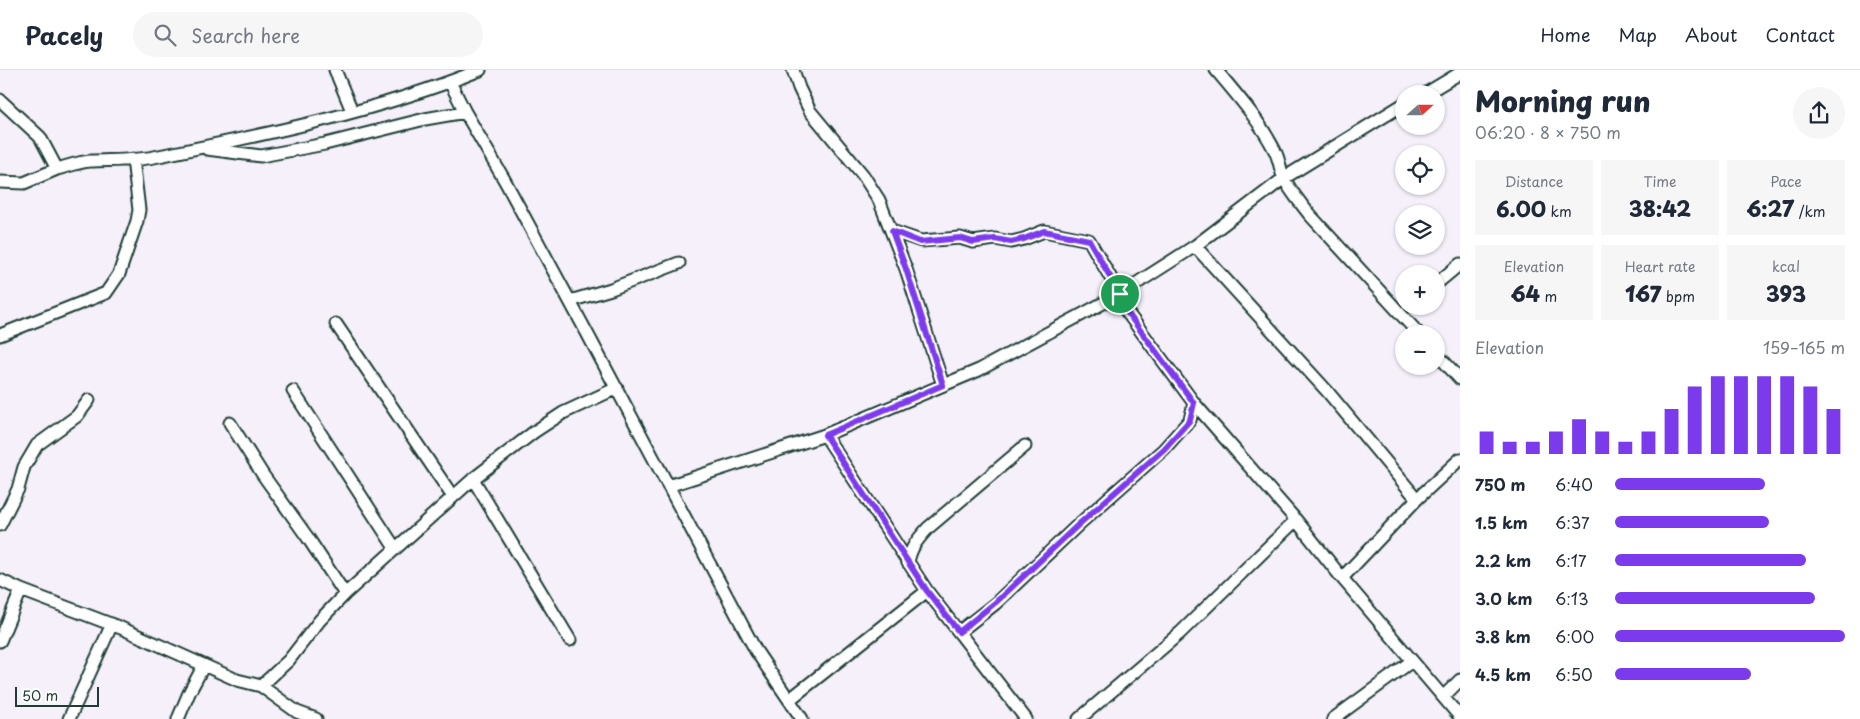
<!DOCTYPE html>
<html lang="en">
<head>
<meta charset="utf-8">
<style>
	:root { --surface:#fff; --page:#f6f6f7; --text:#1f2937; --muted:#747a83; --line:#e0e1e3; --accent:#7c3aed }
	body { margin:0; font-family:"Playpen Sans",sans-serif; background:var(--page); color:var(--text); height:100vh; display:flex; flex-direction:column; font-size:19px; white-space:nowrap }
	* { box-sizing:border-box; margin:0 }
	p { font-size:16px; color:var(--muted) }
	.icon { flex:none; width:28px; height:28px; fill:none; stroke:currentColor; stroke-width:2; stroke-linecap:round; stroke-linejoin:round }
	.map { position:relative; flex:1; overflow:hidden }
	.sheet { display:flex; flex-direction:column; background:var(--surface); width:400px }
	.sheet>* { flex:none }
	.needle { width:32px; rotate:69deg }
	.buttons { position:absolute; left:1395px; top:15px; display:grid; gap:10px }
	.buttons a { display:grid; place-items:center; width:50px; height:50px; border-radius:50%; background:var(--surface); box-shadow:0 1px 4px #0004; font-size:25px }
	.scale { position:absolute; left:15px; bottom:12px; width:84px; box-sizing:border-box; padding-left:5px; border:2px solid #1f3d34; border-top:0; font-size:14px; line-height:18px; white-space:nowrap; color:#1f3d34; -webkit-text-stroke:4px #fff; paint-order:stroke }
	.pin { position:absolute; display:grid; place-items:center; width:42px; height:42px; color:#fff; margin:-21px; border:2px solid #fff; border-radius:50%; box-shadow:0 1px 5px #0007 }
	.round { display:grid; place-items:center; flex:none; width:52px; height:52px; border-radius:26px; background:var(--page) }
	.head { display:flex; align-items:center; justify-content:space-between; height:85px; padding:0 15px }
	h1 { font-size:28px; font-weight:800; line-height:38px }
	.metrics { display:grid; grid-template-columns:repeat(3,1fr); gap:8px; height:85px; padding:5px 15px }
	.metrics div { display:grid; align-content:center; border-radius:0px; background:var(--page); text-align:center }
	.metrics b { font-size:21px; font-weight:800 }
	.metrics small { font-size:14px; font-weight:400 }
	.metrics p { font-size:14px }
	.chart { height:140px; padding:10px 15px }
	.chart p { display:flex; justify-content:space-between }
	.chart svg { width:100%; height:90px; margin-top:5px; stroke:var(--accent); stroke-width:6 }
	ul { padding:0 15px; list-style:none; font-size:16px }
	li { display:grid; grid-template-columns:80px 60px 1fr; align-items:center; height:38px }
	li i { height:12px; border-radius:6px; background:var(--accent) }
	header { display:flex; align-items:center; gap:30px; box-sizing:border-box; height:70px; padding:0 25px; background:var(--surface); border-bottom:1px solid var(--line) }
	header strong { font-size:24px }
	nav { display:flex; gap:28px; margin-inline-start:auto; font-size:18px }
	.search { width:350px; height:45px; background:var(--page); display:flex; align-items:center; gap:12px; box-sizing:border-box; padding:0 18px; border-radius:28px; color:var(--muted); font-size:19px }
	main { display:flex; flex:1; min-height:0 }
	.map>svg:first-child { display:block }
</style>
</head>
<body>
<header>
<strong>Pacely</strong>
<div class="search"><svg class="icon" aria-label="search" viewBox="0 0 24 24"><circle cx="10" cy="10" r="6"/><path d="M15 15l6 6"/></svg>Search here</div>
<nav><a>Home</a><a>Map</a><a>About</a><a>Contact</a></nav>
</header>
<main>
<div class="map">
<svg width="1460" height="649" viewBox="0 0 1460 649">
	<rect width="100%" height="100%" fill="#f5f0fa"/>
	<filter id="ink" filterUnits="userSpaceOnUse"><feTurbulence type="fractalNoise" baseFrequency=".02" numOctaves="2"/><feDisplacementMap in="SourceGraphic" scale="10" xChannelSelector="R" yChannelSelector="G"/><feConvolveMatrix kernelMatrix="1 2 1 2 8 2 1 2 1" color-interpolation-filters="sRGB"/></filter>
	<g filter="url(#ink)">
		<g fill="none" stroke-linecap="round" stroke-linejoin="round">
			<g stroke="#1f3d34" stroke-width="15">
				<path id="minor" d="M 335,0 L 352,41
					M 793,0 L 799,18 L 810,41 L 863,105 L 879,130 L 906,199 L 943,315
					M 1216,0 C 1237,25 1260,51 1275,81 C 1279,89 1280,98 1283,106 C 1289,120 1300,132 1309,144 L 1419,264
					M 450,12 L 465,42 L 505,111 L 587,263 L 756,581 L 802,649
					M 1425,24 L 1460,3
					M 0,30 L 40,67 L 57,99 C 68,96 79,92 90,91 C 112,90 133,91 154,87 C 264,65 376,42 480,0
					M 207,79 L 261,86 L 325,74 L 425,49 L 465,42
					M 0,112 L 24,113 L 57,99
					M 892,161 L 921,171 L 960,168 L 973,172 L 995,169 L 1011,172 L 1024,169 L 1044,161 L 1089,170 L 1120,224
					M 1195,176 L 1327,321 L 1417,429
					M 1436,214 L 1460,194
					M 1115,226 L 1194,333 L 1296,450 L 1342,508 L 1460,647
					M 570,231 L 611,219 L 679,193
					M 336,254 L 453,427
					M 0,265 L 106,223 L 119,204 L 137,151 L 139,140 L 133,89
					M 1436,283 L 1460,309
					M 293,321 L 395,478
					M 230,353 L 263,405 L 308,468 L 345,524
					M 825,365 L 927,521 L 1026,649
					M 473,409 L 570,570
					M 668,416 L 825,365 L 979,300 L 1120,224 L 1195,176 L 1284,108 L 1404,34
					M 0,455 L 18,419 L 24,397 L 37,375 L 77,346 L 89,330
					M 908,493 C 910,478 918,469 928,458 L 1025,376
					M 1342,508 L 1417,429 L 1460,389
					M 0,510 L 21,520 L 121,558 L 237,610 L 261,616 L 297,642 L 316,649
					M 959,562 L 996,533 L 1078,455 L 1164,379 L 1190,350 L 1194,333
					M 0,571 L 21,520
					M 261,616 L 289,590 L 320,550 L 345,524 L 473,409 L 534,362 L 563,343 L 617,318
					M 1443,627 L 1460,610
					M 789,630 L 927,521
					M 69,649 L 112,554
					M 178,649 L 189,623 L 204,595
					M 1079,649 L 1180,563 L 1296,450
					M 1333,649 L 1412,591"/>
			</g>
			<use href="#minor" stroke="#fff" stroke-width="11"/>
		</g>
	</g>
	<g fill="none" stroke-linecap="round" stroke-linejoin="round" filter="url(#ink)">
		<g stroke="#fff" stroke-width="10">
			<path id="route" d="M 892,161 L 920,172 L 960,168 L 973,172 L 995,169 L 1011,172 L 1024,169 L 1044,161 L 1089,170 L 1120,224 L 1115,226 L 1194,333 L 1190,350 L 1164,379 L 1078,455 L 996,532 L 959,562 L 927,521 L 825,365 L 943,315 L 906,199 Z"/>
		</g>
		<use href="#route" stroke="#7c3aed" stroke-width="6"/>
	</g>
</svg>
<div class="buttons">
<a><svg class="needle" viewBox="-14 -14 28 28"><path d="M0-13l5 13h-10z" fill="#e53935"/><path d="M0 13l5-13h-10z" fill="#747a83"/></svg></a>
<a><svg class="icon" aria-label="locate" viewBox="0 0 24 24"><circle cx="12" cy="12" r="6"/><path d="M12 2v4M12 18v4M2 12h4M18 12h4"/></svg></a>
<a><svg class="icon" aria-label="layers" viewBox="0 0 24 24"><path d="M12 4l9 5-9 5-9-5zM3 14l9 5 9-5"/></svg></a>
<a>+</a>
<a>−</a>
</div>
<div class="scale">50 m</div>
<div class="pin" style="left:1120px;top:224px;background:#1e9e55"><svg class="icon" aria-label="arrive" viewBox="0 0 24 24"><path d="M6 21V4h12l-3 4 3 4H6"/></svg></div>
</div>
<section class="sheet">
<div class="head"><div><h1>Morning run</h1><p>06:20 · 8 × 750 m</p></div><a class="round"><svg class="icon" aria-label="share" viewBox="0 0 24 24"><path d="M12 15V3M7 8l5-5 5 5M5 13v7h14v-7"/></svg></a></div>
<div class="metrics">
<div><p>Distance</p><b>6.00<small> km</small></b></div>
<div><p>Time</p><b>38:42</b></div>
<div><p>Pace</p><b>6:27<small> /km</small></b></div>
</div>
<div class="metrics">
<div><p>Elevation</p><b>64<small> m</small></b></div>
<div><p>Heart rate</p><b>167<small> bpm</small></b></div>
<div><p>kcal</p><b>393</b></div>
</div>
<div class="chart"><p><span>Elevation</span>159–165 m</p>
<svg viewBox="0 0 160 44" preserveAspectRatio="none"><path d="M5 44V33M15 44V38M25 44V38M35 44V33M45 44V27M55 44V33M65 44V38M75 44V33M85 44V22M95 44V11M105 44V6M115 44V6M125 44V6M135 44V6M145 44V11M155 44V22"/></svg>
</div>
<ul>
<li><b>750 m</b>6:40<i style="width:65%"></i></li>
<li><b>1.5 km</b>6:37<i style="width:67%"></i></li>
<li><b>2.2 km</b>6:17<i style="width:83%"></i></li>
<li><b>3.0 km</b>6:13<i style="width:87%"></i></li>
<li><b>3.8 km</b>6:00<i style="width:100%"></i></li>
<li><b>4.5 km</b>6:50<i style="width:59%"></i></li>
</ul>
</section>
</main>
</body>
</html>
